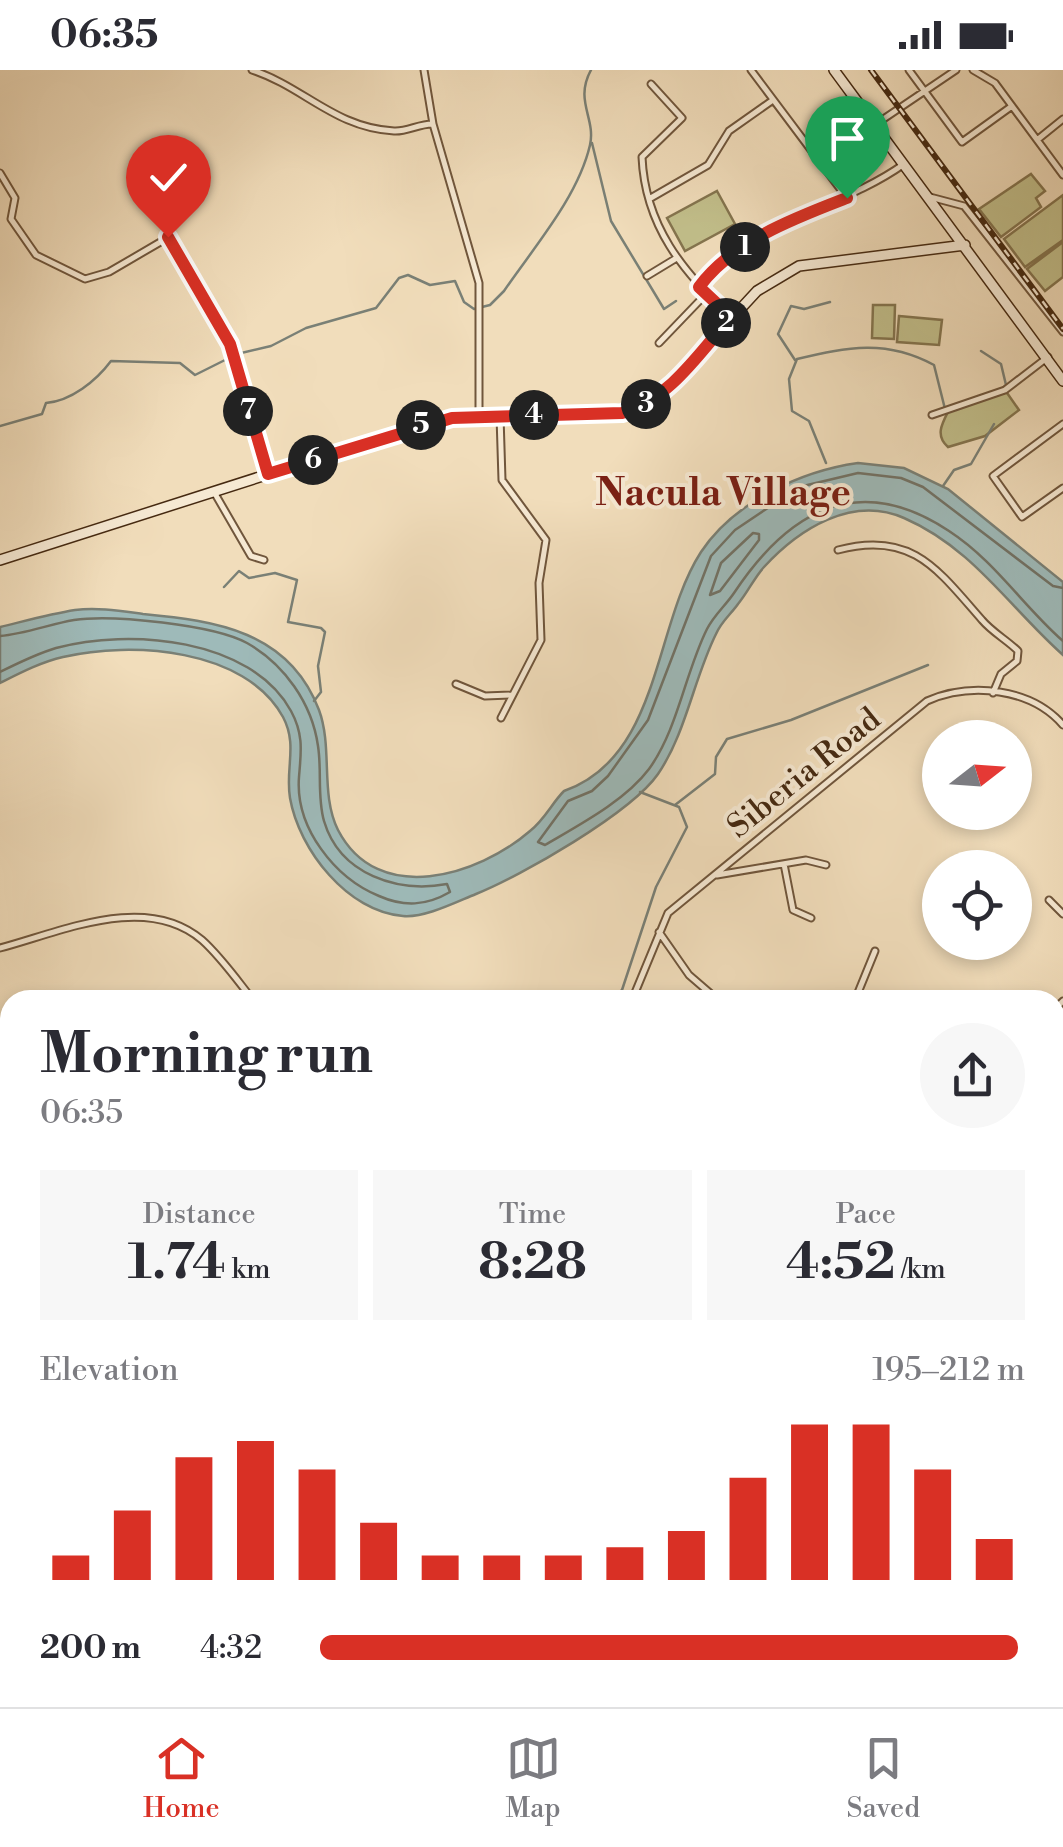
<!DOCTYPE html>
<html lang="en">
<head>
<meta charset="utf-8">
<style>
	:root { --surface:#fff; --page:#f7f7f7; --text:#2b2b33; --muted:#7c7c81; --line:#e1e1e2; --accent:#d93025 }
	body { margin:0; font-family:"Libre Bodoni",serif; background:var(--page); color:var(--text); height:100vh; display:flex; flex-direction:column; font-size:38px; white-space:nowrap }
	* { box-sizing:border-box; margin:0 }
	p { font-size:32px; color:var(--muted) }
	.icon { flex:none; width:55px; height:55px; fill:none; stroke:currentColor; stroke-width:2; stroke-linecap:round; stroke-linejoin:round }
	.map { position:relative; flex:1; overflow:hidden }
	.side { position:absolute; left:0px; top:920px; width:1065px; height:718px; display:flex; flex-direction:column; background:var(--surface); border-radius:30px 30px 0 0; box-shadow:0 5px 15px #0003 }
	.side>* { flex:none }
	.needle { width:65px; rotate:73deg }
	.controls { position:absolute; left:922px; top:650px; display:grid; gap:20px }
	.controls a { display:grid; place-items:center; width:110px; height:110px; border-radius:50%; background:var(--surface); box-shadow:0 5px 15px #0003; font-size:50px }
	.pin { position:absolute; display:grid; place-items:center; width:85px; height:85px; color:#fff; margin:-102px -42px; border-radius:50% 50% 50% 0; rotate:-45deg; box-shadow:0 0 10px #0007 }
	.pin .icon { rotate:45deg }
	.km { position:absolute; width:50px; height:50px; margin:-25px; border-radius:50%; background:#222; color:#fff; font-size:28px; line-height:50px; text-align:center }
	.round { display:grid; place-items:center; flex:none; width:105px; height:105px; border-radius:52px; background:var(--page) }
	.headline { display:flex; align-items:center; justify-content:space-between; height:170px; padding:0 40px }
	h1 { font-size:55px; font-weight:700; line-height:75px }
	.stats { display:grid; grid-template-columns:repeat(3,1fr); gap:15px; height:170px; padding:10px 40px }
	.stats div { display:grid; align-content:center; border-radius:0px; background:var(--page); text-align:center }
	.stats b { font-size:50px; font-weight:700 }
	.stats small { font-size:28px; font-weight:400 }
	.stats p { font-size:28px }
	.chart { height:280px; padding:20px 40px }
	.chart p { display:flex; justify-content:space-between }
	.chart svg { width:100%; height:180px; margin-top:10px; stroke:var(--accent); stroke-width:6 }
	ul { padding:0 40px; list-style:none; font-size:32px }
	li { display:grid; grid-template-columns:160px 120px 1fr; align-items:center; height:75px }
	li i { height:25px; border-radius:12px; background:var(--accent) }
	.status { display:flex; justify-content:space-between; align-items:center; height:70px; padding:0 50px; background:var(--surface); direction:ltr }
	.status svg { height:28px; fill:currentColor }
	.dock { display:flex; justify-content:space-around; align-items:center; height:140px; border-top:2px solid var(--line); background:var(--surface); font-size:28px; color:var(--muted) }
	.dock a { display:grid; justify-items:center; gap:5px }
	.dock .active { color:var(--accent) }
	.map>svg:first-child { display:block }
</style>
</head>
<body>
<div class="status"><b>06:35</b><svg viewBox="0 0 49 12"><path d="M0 12V9h3v3zM5 12V6h3v6zM10 12V3h3v9zM15 12V0h3v12zM26 1h20v11H26zM47 4h2v5h-2z"/></svg></div>
<div class="map">
<svg width="1063" height="1637" viewBox="0 0 1063 1637">
	<rect width="100%" height="100%" fill="#f1ddbb"/>
	<filter id="stains"><feTurbulence type="fractalNoise" baseFrequency=".002" numOctaves="4"/><feColorMatrix values="0 0 0 0 .2 0 0 0 0 .09 0 0 0 0 .02 0 0 0 .5 -.17"/></filter>
	<radialGradient id="worn" r=".72"><stop offset=".6" stop-color="#630" stop-opacity="0"/><stop offset="1" stop-color="#630" stop-opacity=".3"/></radialGradient>
	<path fill="#c2bf8b" stroke="#84744e" stroke-width="2.5" d="M 1031,104 L 1045,121 L 1036,128 L 1041,137 L 1001,167 L 979,139 Z
		M 717,121 L 735,154 L 685,181 L 667,148 Z
		M 1063,125 L 1063,170 L 1025,197 L 1004,169 Z
		M 1063,172 L 1063,207 L 1045,221 L 1027,199 Z
		M 873,235 L 895,235 L 894,269 L 872,268 Z
		M 899,246 L 942,250 L 939,275 L 897,272 Z
		M 1005,320 L 1019,340 L 985,366 L 948,377 C 934,365 943,352 950,338 Z"/>
	<path fill="#9ebab9" stroke="#7a8076" stroke-width="2.5" d="M 858,393 L 904,398 L 948,419 L 1063,512 L 1063,585 C 1009,537 973,478 904,448 C 852,425 799,459 764,497 C 754,508 748,522 738,534 C 731,544 721,552 716,564 C 694,608 686,663 658,704 C 631,743 521,806 476,824 C 456,832 425,848 403,846 C 348,842 299,780 290,728 C 285,699 298,675 283,647 C 245,578 131,571 63,587 C 41,592 20,603 0,613 L 0,557 C 25,551 50,544 75,540 C 97,537 121,541 143,544 C 216,551 289,561 319,640 C 333,678 320,724 338,760 C 378,837 478,806 530,761 C 545,749 552,733 564,721 C 661,687 653,556 701,482 C 734,432 801,401 858,393 Z"/>
	<g fill="none" stroke-linecap="round" stroke-linejoin="round">
		<path stroke="#727265" stroke-width="2.5" d="M 753,463 L 759,464 L 759,470 L 720,521 L 710,525 L 721,493 Z
			M 1063,518 L 1053,516 L 923,417 L 901,408 L 858,403 L 799,417 L 735,460 L 711,486 L 648,650 L 608,706 L 592,721 L 568,731 L 538,772 L 545,775 C 579,755 625,731 649,699 C 678,659 685,603 707,559 C 714,545 726,535 734,523 C 789,440 859,401 949,461 C 995,491 1023,536 1063,571
			M 0,566 C 25,564 50,554 74,550 C 112,544 214,555 247,573 C 284,594 312,633 318,676 C 322,701 317,727 324,751 C 340,805 398,823 447,814 L 450,822 C 426,836 404,837 379,826 C 335,808 295,758 299,707 C 301,682 304,665 291,641 C 251,568 129,558 56,578 C 36,584 18,593 0,602"/>
		<path stroke="#7a8076" stroke-width="2.5" d="M 592,73 L 611,151 L 664,239 L 676,231
			M 981,281 L 1001,294 L 1006,315 L 1000,320
			M 237,284 L 271,276 L 306,258 L 376,238 L 399,208 L 408,205 L 430,215 L 455,211 L 464,232 L 474,239 L 490,235 L 504,221 C 534,177 578,127 590,75 C 596,48 574,31 591,0
			M 795,290 L 778,264 L 791,236 L 804,239 L 830,232
			M 0,356 L 42,344 L 46,333 C 71,331 96,311 111,291 L 180,293 L 195,305 L 233,286
			M 826,393 L 809,351 L 792,341 L 789,309 L 797,289 C 848,277 886,269 934,295 L 945,339 L 964,332
			M 943,416 L 954,400 L 971,394 L 994,354
			M 224,517 L 239,501 L 249,508 L 275,503 L 297,510 L 288,552 L 321,558 L 325,562 L 318,596 L 321,622 L 314,631
			M 675,735 L 715,704 L 716,687 L 727,669 L 791,650 L 928,595
			M 560,930 L 616,924 L 622,920 L 656,817 L 687,757 L 679,737 L 640,722"/>
		<g stroke="#70563c" stroke-width="9">
			<path id="street" d="M 252,0 C 304,17 335,58 394,61 C 406,62 419,54 432,54
				M 424,0 L 433,54 L 479,213 L 479,346
				M 751,0 L 847,128
				M 909,0 L 962,72 L 1012,36
				M 973,0 L 995,13 L 1063,105
				M 651,14 L 682,48 L 642,87 C 645,156 683,202 731,247
				M 876,54 L 956,0
				M 1037,70 L 1063,49
				M 0,103 L 15,128 L 11,149 L 36,185 L 85,209 L 109,202 L 169,167 L 231,274 L 268,404
				M 930,127 L 964,136 L 1063,262
				M 649,129 L 708,95 L 729,61 L 773,30
				M 647,206 L 675,189
				M 699,217 C 747,152 840,140 904,94
				M 659,273 L 706,224
				M 932,345 L 1005,320 L 1048,287
				M 500,346 L 502,410 L 546,470 L 539,513 L 541,570 L 501,648
				M 1063,354 L 993,406 L 1022,447 L 1063,418
				M 214,422 L 251,486 L 264,490
				M 838,480 C 912,460 938,500 982,550 C 992,562 1007,570 1018,581 L 1017,591 L 1001,604 L 993,623
				M 456,614 L 485,626 L 512,625
				M 784,794 L 793,840 L 811,848
				M 717,805 L 806,790 L 826,795
				M 1049,830 L 1063,844
				M 659,862 L 689,905 L 718,930
				M 0,878 C 61,862 146,822 202,870 C 221,887 237,910 253,930
				M 632,930 L 668,843 L 927,631 C 971,612 1031,618 1063,655
				M 855,930 L 875,881
				M 1055,939 L 1063,931
				M 0,1141 L 10,1138
				M 1055,1321 L 1063,1320
				M 1055,1475 L 1063,1490
				M 1055,1526 L 1063,1518
				M 312,1628 L 322,1636
				M 805,1628 L 814,1628
				M 887,1628 L 896,1637
				M 407,1637 L 411,1628
				M 1015,1637 L 1018,1628"/>
		</g>
		<g stroke="#452911" stroke-width="12">
			<path id="secondary" d="M 834,0 L 1063,311
				M 0,490 L 438,350 L 634,339 L 669,316 L 757,221 L 799,196 L 965,175"/>
		</g>
		<use href="#street" stroke="#f6e9d3" stroke-width="5"/>
		<use href="#secondary" stroke="#f6e9d3" stroke-width="9"/>
		<g stroke="#452911" stroke-width="6">
			<path id="rail" d="M 871,0 L 1063,259
				M 1055,1518 L 1063,1512
				M 509,1628 L 510,1637
				M 1003,1637 L 1007,1628"/>
		</g>
		<use href="#rail" stroke="#f6e9d3" stroke-width="2.5" stroke-dasharray="8" stroke-linecap="butt"/>
	</g>
	<g fill="none" stroke-linecap="round" stroke-linejoin="round">
		<g stroke="#fff" stroke-width="20">
			<path id="route" d="M 168,167 L 230,274 L 268,404 L 452,348 L 622,343 C 669,330 700,282 731,247 L 699,217 C 733,171 795,148 847,128"/>
		</g>
		<use href="#route" stroke="#d93025" stroke-width="12"/>
	</g>
	<g text-anchor="middle" dominant-baseline="central" stroke-width="8" stroke-linejoin="round" paint-order="stroke">
		<g font-size="32" fill="#452911" stroke="#f6e9d3">
			<text transform="translate(804 703) rotate(-39)">Siberia Road</text>
		</g>
		<g font-size="38" font-weight="bold" fill="#7a1f14" stroke="#f6e9d3">
			<text x="723" y="423">Nacula Village</text>
		</g>
	</g>
	<rect width="100%" height="100%" filter="url(#stains)"/>
	<rect width="100%" height="100%" fill="url(#worn)"/>
</svg>
<div class="controls">
<a><svg class="needle" viewBox="-14 -14 28 28"><path d="M0-13l5 13h-10z" fill="#e53935"/><path d="M0 13l5-13h-10z" fill="#7c7c81"/></svg></a>
<a><svg class="icon" aria-label="locate" viewBox="0 0 24 24"><circle cx="12" cy="12" r="6"/><path d="M12 2v4M12 18v4M2 12h4M18 12h4"/></svg></a>
</div>
<div class="pin" style="left:847px;top:128px;background:#1e9e55"><svg class="icon" aria-label="arrive" viewBox="0 0 24 24"><path d="M6 21V4h12l-3 4 3 4H6"/></svg></div>
<div class="pin" style="left:168px;top:167px;background:#d93025"><svg class="icon" aria-label="check" viewBox="0 0 24 24"><path d="M5 12l5 5 9-10"/></svg></div>
<b class="km" style="left:745px;top:177px">1</b>
<b class="km" style="left:726px;top:253px">2</b>
<b class="km" style="left:646px;top:334px">3</b>
<b class="km" style="left:534px;top:345px">4</b>
<b class="km" style="left:421px;top:355px">5</b>
<b class="km" style="left:313px;top:390px">6</b>
<b class="km" style="left:248px;top:341px">7</b>
<section class="side">
<div class="headline"><div><h1>Morning run</h1><p>06:35</p></div><a class="round"><svg class="icon" aria-label="share" viewBox="0 0 24 24"><path d="M12 15V3M7 8l5-5 5 5M5 13v7h14v-7"/></svg></a></div>
<div class="stats">
<div><p>Distance</p><b>1.74<small> km</small></b></div>
<div><p>Time</p><b>8:28</b></div>
<div><p>Pace</p><b>4:52<small> /km</small></b></div>
</div>
<div class="chart"><p><span>Elevation</span>195–212 m</p>
<svg viewBox="0 0 160 44" preserveAspectRatio="none"><path d="M5 44V38M15 44V27M25 44V14M35 44V10M45 44V17M55 44V30M65 44V38M75 44V38M85 44V38M95 44V36M105 44V32M115 44V19M125 44V6M135 44V6M145 44V17M155 44V34"/></svg>
</div>
<ul>
<li><b>200 m</b>4:32<i style="width:99%"></i></li>
</ul>
</section>
</div>
<nav class="dock">
<a class="active"><svg class="icon" aria-label="home" viewBox="0 0 24 24"><path d="M3 11l9-7 9 7M6 9v11h12V9"/></svg>Home</a>
<a><svg class="icon" aria-label="map" viewBox="0 0 24 24"><path d="M3 6l6-2 6 2 6-2v14l-6 2-6-2-6 2zM9 4v14M15 6v14"/></svg>Map</a>
<a><svg class="icon" aria-label="saved" viewBox="0 0 24 24"><path d="M7 4h10v16l-5-4-5 4z"/></svg>Saved</a>
</nav>
</body>
</html>
